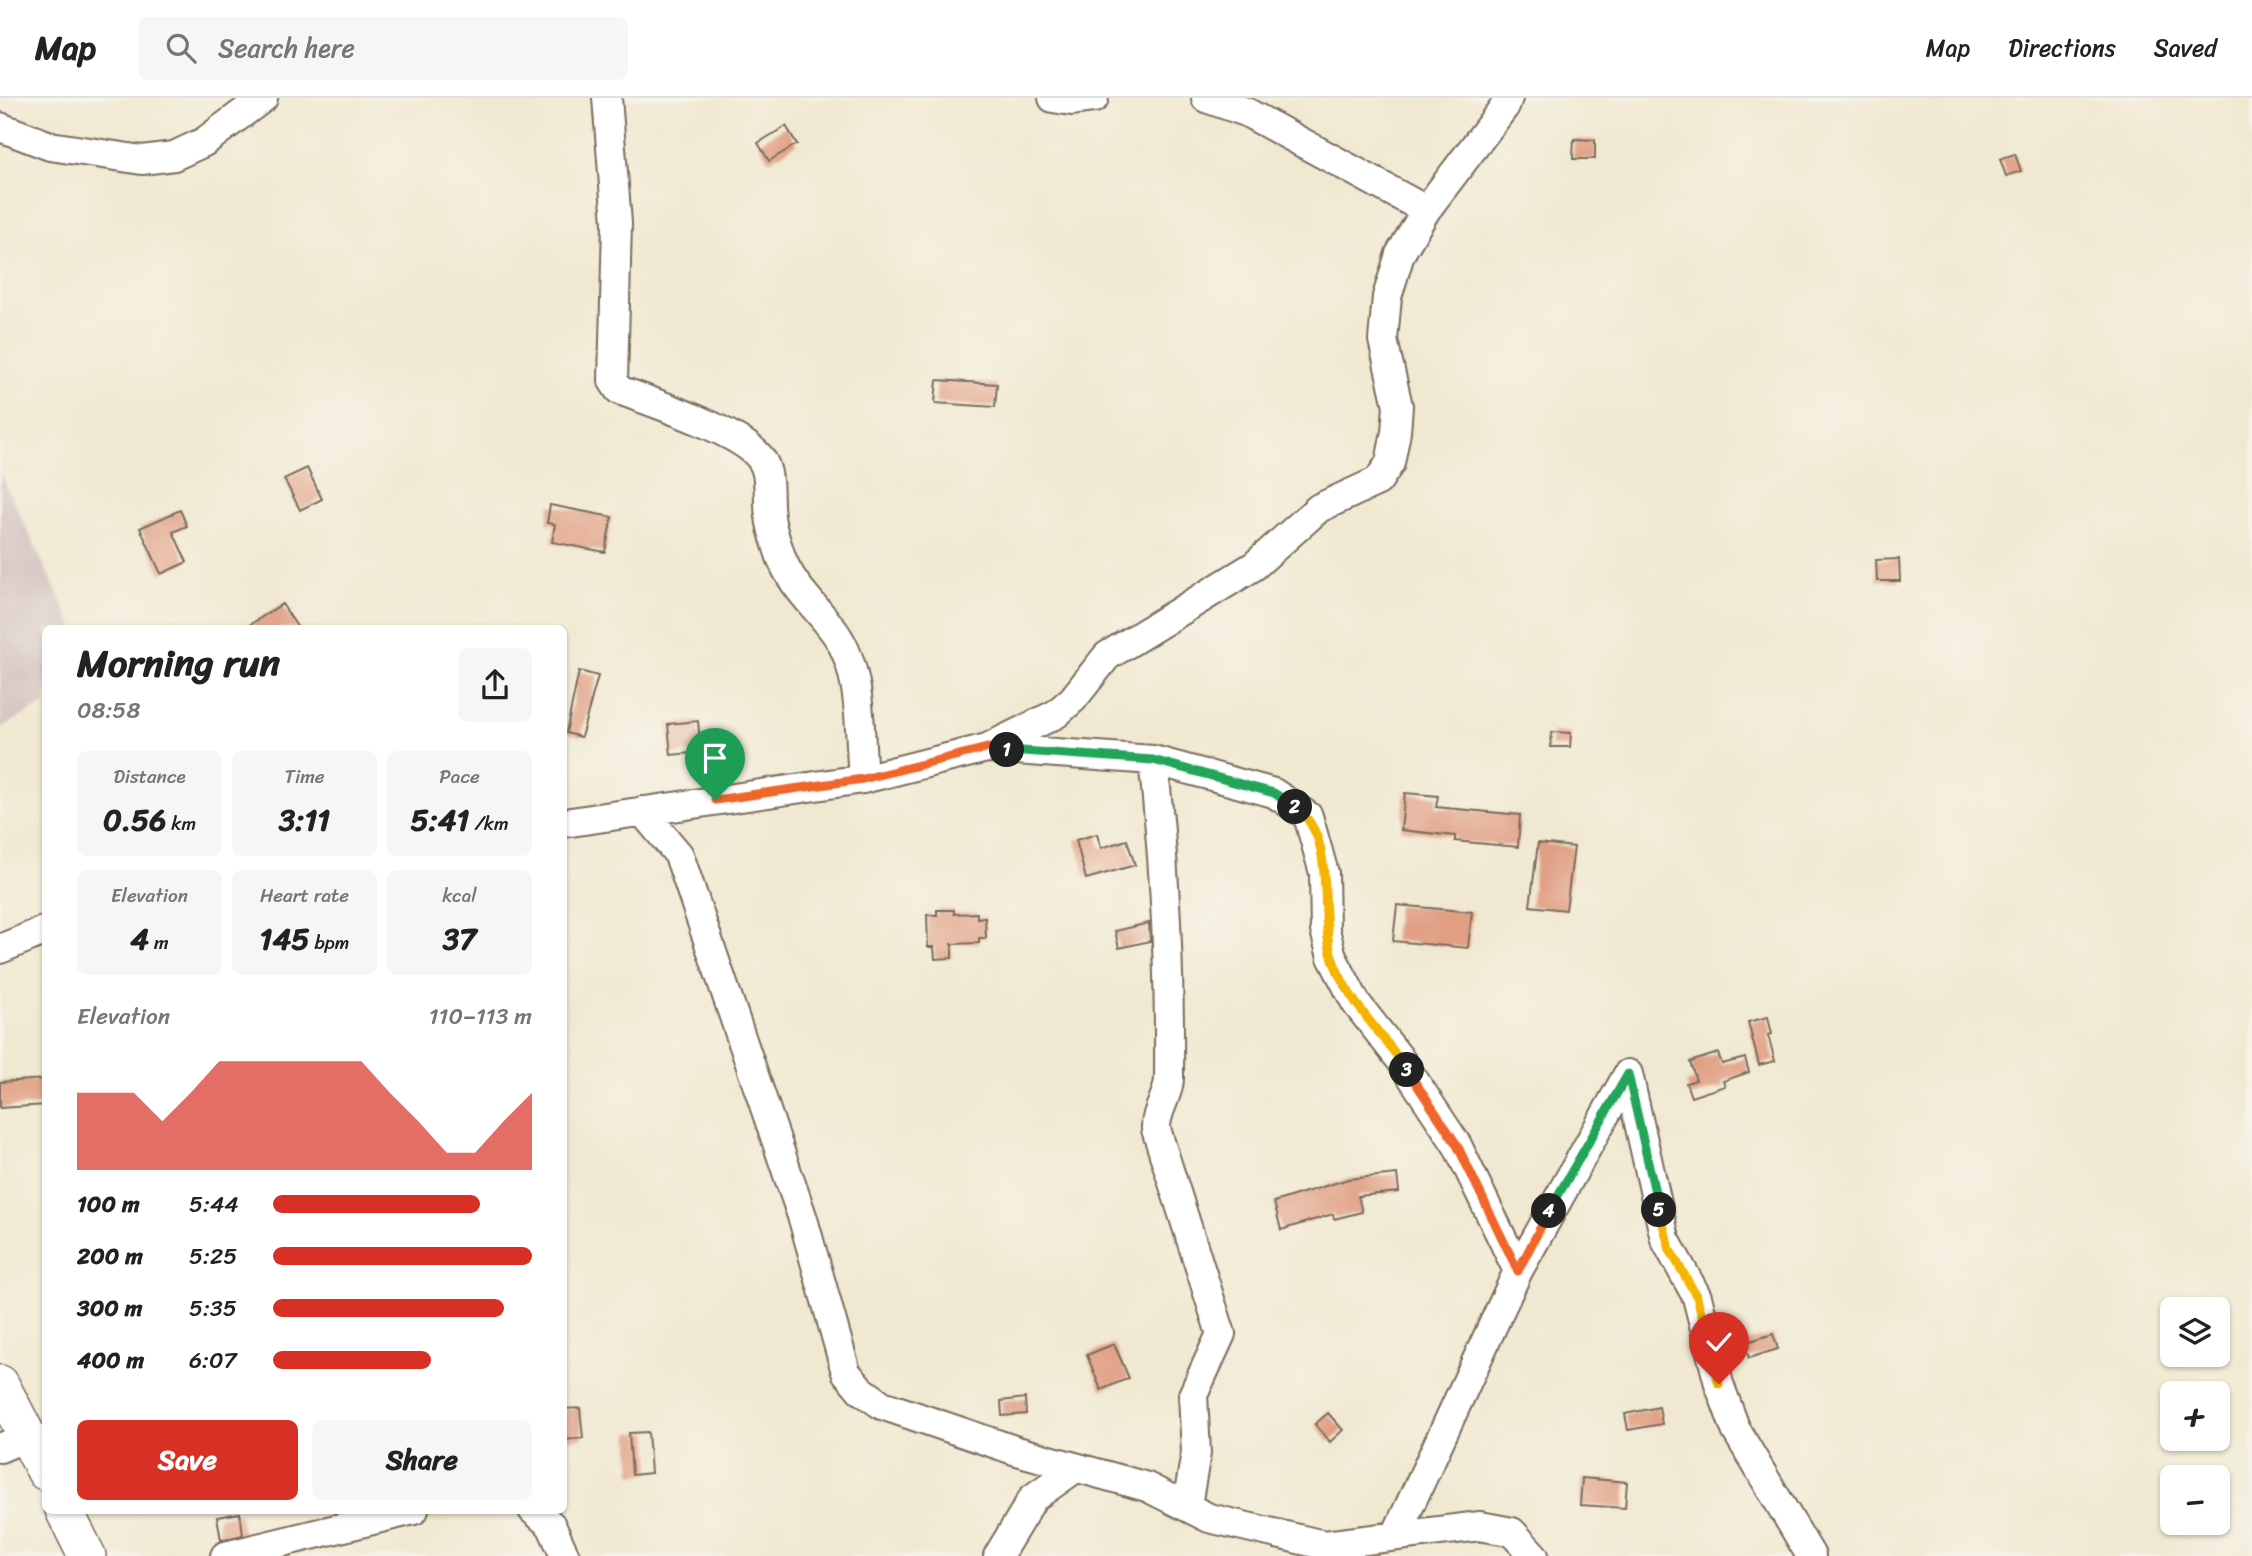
<!DOCTYPE html>
<html lang="en">
<head>
<meta charset="utf-8">
<style>
	:root { --surface:#fff; --page:#f6f6f6; --text:#222; --muted:#767676; --line:#e0e0e0; --accent:#d93025 }
	body { margin:0; font-family:Sriracha,sans-serif; background:var(--page); color:var(--text); height:100vh; display:flex; flex-direction:column; font-size:26px; white-space:nowrap }
	* { box-sizing:border-box; margin:0 }
	p { font-size:23px; color:var(--muted) }
	.icon { flex:none; width:38px; height:38px; fill:none; stroke:currentColor; stroke-width:2; stroke-linecap:round; stroke-linejoin:round }
	.map { position:relative; flex:1; overflow:hidden }
	.sheet { position:absolute; left:42px; top:527px; width:525px; height:889px; display:flex; flex-direction:column; background:var(--surface); border-radius:10px; box-shadow:0 2px 5px #0004 }
	.sheet>* { flex:none }
	.tools { position:absolute; left:2160px; top:1199px; display:grid; gap:14px }
	.tools a { display:grid; place-items:center; width:70px; height:70px; border-radius:10px; background:var(--surface); box-shadow:0 2px 5px #0004; font-size:35px }
	.pin { position:absolute; display:grid; place-items:center; width:60px; height:60px; color:#fff; margin:-72px -30px; border-radius:50% 50% 50% 0; rotate:-45deg; box-shadow:0 0 7px #0007 }
	.pin .icon { rotate:45deg }
	.km { position:absolute; width:35px; height:35px; margin:-18px; border-radius:50%; background:#222; color:#fff; font-size:19px; line-height:35px; text-align:center }
	.round { display:grid; place-items:center; flex:none; width:74px; height:74px; border-radius:10px; background:var(--page) }
	.headline { display:flex; align-items:center; justify-content:space-between; height:119px; padding:0 35px }
	h1 { font-size:38px; font-weight:700; line-height:52px }
	.figures { display:grid; grid-template-columns:repeat(3,1fr); gap:10px; height:119px; padding:7px 35px }
	.figures div { display:grid; align-content:center; border-radius:10px; background:var(--page); text-align:center }
	.figures b { font-size:30px; font-weight:700 }
	.figures small { font-size:19px; font-weight:400 }
	.figures p { font-size:19px }
	.chart { height:196px; padding:14px 35px }
	.chart p { display:flex; justify-content:space-between }
	.chart svg { width:100%; height:126px; margin-top:7px; fill:var(--accent); opacity:.7 }
	.cta { display:flex; gap:14px; margin-top:auto; padding:14px 35px }
	.cta a { flex:1; height:80px; border-radius:10px; background:var(--accent); color:#fff; font-size:28px; font-weight:700; line-height:80px; text-align:center }
	.cta a+a { background:var(--page); color:var(--text) }
	ul { padding:0 35px; list-style:none; font-size:23px }
	li { display:grid; grid-template-columns:112px 84px 1fr; align-items:center; height:52px }
	li i { height:18px; border-radius:9px; background:var(--accent) }
	header { display:flex; align-items:center; gap:42px; box-sizing:border-box; height:98px; padding:0 35px; background:var(--surface); border-bottom:2px solid var(--line) }
	header strong { font-size:33px }
	nav { display:flex; gap:38px; margin-inline-start:auto; font-size:24px }
	.search { width:490px; height:63px; background:var(--page); display:flex; align-items:center; gap:18px; box-sizing:border-box; padding:0 24px; border-radius:10px; color:var(--muted); font-size:26px }
	.map>svg:first-child { display:block }
</style>
</head>
<body>
<header>
<strong>Map</strong>
<div class="search"><svg class="icon" aria-label="search" viewBox="0 0 24 24"><circle cx="10" cy="10" r="6"/><path d="M15 15l6 6"/></svg>Search here</div>
<nav><a>Map</a><a>Directions</a><a>Saved</a></nav>
</header>
<div class="map">
<svg width="2252" height="1458" viewBox="0 0 2252 1458">
	<rect width="100%" height="100%" fill="#f7f3e8"/>
	<filter id="ink" filterUnits="userSpaceOnUse"><feTurbulence type="fractalNoise" baseFrequency=".0143" numOctaves="2"/><feDisplacementMap in="SourceGraphic" scale="14" xChannelSelector="R" yChannelSelector="G"/><feConvolveMatrix kernelMatrix="1 2 1 2 8 2 1 2 1" color-interpolation-filters="sRGB"/></filter>
	<filter id="wash" filterUnits="userSpaceOnUse"><feTurbulence type="fractalNoise" baseFrequency=".00686" numOctaves="4" result="noise"/><feDisplacementMap in="SourceGraphic" scale="28" xChannelSelector="R" yChannelSelector="G"/><feGaussianBlur stdDeviation="1.57" result="paint"/><feColorMatrix in="noise" values="0 0 0 0 0 0 0 0 0 0 0 0 0 0 0 0 0 1.4 0 .05"/><feComposite in="paint" operator="in"/></filter>
	<g filter="url(#wash)">
		<rect width="100%" height="100%" fill="#f0e8d0"/>
		<path fill="#d1bfbd" d="M 0,375 L 74,530 L 46,530 L 45,606 L 0,630 Z"/>
		<g id="blocks">
			<path fill="#e19f83" d="M 786,28 L 797,46 L 769,63 L 758,45 Z
				M 1574,41 L 1595,42 L 1595,61 L 1573,61 Z
				M 2015,56 L 2021,73 L 2006,78 L 2000,61 Z
				M 937,282 L 997,286 L 995,309 L 935,305 Z
				M 307,370 L 322,401 L 300,412 L 284,381 Z
				M 550,407 L 612,419 L 605,454 L 552,444 L 555,426 L 547,425 Z
				M 180,412 L 187,428 L 173,434 L 187,464 L 161,476 L 140,430 Z
				M 1899,461 L 1900,483 L 1877,483 L 1876,462 Z
				M 282,506 L 298,530 L 245,530 Z
				M 579,573 L 598,578 L 581,639 L 566,635 Z
				M 698,623 L 701,654 L 671,657 L 668,626 Z
				M 1552,634 L 1571,635 L 1570,649 L 1551,649 Z
				M 1405,695 L 1438,698 L 1436,709 L 1520,717 L 1518,749 L 1455,743 L 1455,738 L 1401,732 Z
				M 1097,736 L 1101,750 L 1127,742 L 1135,767 L 1086,781 L 1076,742 Z
				M 1538,745 L 1574,749 L 1566,812 L 1530,808 Z
				M 1397,807 L 1472,814 L 1468,850 L 1393,843 Z
				M 937,812 L 954,812 L 954,816 L 977,815 L 977,820 L 985,819 L 986,840 L 979,840 L 979,845 L 952,846 L 952,860 L 935,861 L 934,849 L 928,849 L 927,817 L 937,817 Z
				M 1149,825 L 1150,843 L 1119,850 L 1115,833 Z
				M 1768,919 L 1772,936 L 1768,937 L 1775,963 L 1759,967 L 1748,924 Z
				M 1718,955 L 1722,966 L 1745,960 L 1749,974 L 1723,983 L 1725,988 L 1691,999 L 1686,985 L 1696,982 L 1690,964 Z
				M 46,981 L 46,1007 L 0,1010 L 0,984 Z
				M 1397,1076 L 1399,1094 L 1358,1098 L 1362,1114 L 1334,1121 L 1333,1116 L 1281,1132 L 1274,1104 L 1348,1081 Z
				M 1773,1236 L 1778,1251 L 1749,1260 L 1744,1245 Z
				M 1114,1246 L 1129,1280 L 1101,1292 L 1087,1257 Z
				M 1025,1300 L 1026,1316 L 1002,1318 L 1001,1303 Z
				M 1659,1309 L 1662,1326 L 1628,1332 L 1625,1316 Z
				M 580,1310 L 583,1340 L 564,1342 L 564,1311 Z
				M 1328,1315 L 1343,1332 L 1330,1344 L 1315,1326 Z
				M 648,1334 L 651,1375 L 632,1377 L 629,1335 Z
				M 1582,1380 L 1627,1384 L 1625,1410 L 1580,1407 Z
				M 240,1415 L 243,1437 L 221,1442 L 217,1419 Z"/>
		</g>
	</g>
	<g filter="url(#ink)">
		<use href="#blocks" fill-opacity="0" stroke="#7a6c5c" stroke-width="2"/>
		<g fill="none" stroke-linecap="round" stroke-linejoin="round">
			<g stroke="#7a6c5c" stroke-width="32">
				<path id="minor" d="M 607,0 L 617,125 L 613,283 L 619,292 C 651,304 743,334 761,361 C 772,376 767,400 770,418 C 771,431 777,446 781,459 C 792,489 818,510 836,536 C 863,575 859,636 863,681
					M 1053,0 L 1072,3 L 1094,0
					M 1206,0 L 1246,14 L 1426,112
					M 0,29 L 50,48 L 142,62 L 174,58 L 204,44 L 263,0
					M 987,650 L 1153,662 L 1274,695 L 1308,718 L 1324,775 L 1325,832 L 1332,859 L 1356,905 L 1400,961 L 1457,1047 L 1518,1173
					M 1153,662 C 1165,768 1170,873 1169,980 C 1169,998 1155,1013 1156,1031 L 1221,1236 L 1193,1297 L 1196,1355 L 1187,1407
					M 642,713 L 679,757 L 803,1121 L 846,1274 L 861,1292 L 882,1307 L 1017,1353 L 1147,1389 L 1209,1420 L 1324,1447 L 1339,1458
					M 564,725 L 863,681 L 987,650 L 1056,616 L 1073,601 L 1107,558 L 1254,468 L 1319,410 L 1378,383 L 1390,365 L 1396,334 L 1398,308 L 1383,242 L 1387,199 L 1400,156 L 1426,112 L 1505,8 L 1508,0
					M 0,851 L 46,832
					M 1628,976 L 1665,1141 L 1697,1199 L 1719,1286 L 1736,1332 L 1811,1458
					M 0,1350 L 28,1338
					M 533,1412 L 551,1427 L 565,1458
					M 1396,1437 L 1518,1173 L 1628,976
					M 1324,1447 L 1480,1428 L 1512,1434 L 1534,1458
					M 225,1458 L 414,1412
					M 998,1458 L 1033,1400 L 1074,1371"/>
			</g>
			<g stroke="#7a6c5c" stroke-width="40">
				<path id="major" d="M 0,1286 L 46,1374
					M 64,1412 L 87,1458"/>
			</g>
			<use href="#minor" stroke="#fff" stroke-width="28"/>
			<use href="#major" stroke="#fff" stroke-width="37"/>
		</g>
	</g>
	<g fill="none" stroke-linecap="round" stroke-linejoin="round" filter="url(#ink)">
		<g stroke="#fff" stroke-width="14">
			<path id="split-1" d="M 715,702 L 863,681 L 987,650 L 1007,652"/>
		</g>
		<g stroke="#fff" stroke-width="14">
			<path id="split-2" d="M 1007,652 L 1153,662 L 1274,695 L 1295,709"/>
		</g>
		<g stroke="#fff" stroke-width="14">
			<path id="split-3" d="M 1295,709 C 1338,740 1318,810 1331,855 C 1344,901 1382,934 1407,972"/>
		</g>
		<g stroke="#fff" stroke-width="14">
			<path id="split-4" d="M 1407,972 L 1457,1047 L 1518,1173 L 1549,1113"/>
		</g>
		<g stroke="#fff" stroke-width="14">
			<path id="split-5" d="M 1549,1113 L 1628,976 L 1659,1112"/>
		</g>
		<g stroke="#fff" stroke-width="14">
			<path id="split-6" d="M 1659,1112 L 1670,1152 L 1697,1199 L 1719,1286"/>
		</g>
		<use href="#split-1" stroke="#f0652b" stroke-width="9"/>
		<use href="#split-2" stroke="#22a559" stroke-width="9"/>
		<use href="#split-3" stroke="#f5b400" stroke-width="9"/>
		<use href="#split-4" stroke="#f0652b" stroke-width="9"/>
		<use href="#split-5" stroke="#22a559" stroke-width="9"/>
		<use href="#split-6" stroke="#f5b400" stroke-width="9"/>
	</g>
</svg>
<div class="tools">
<a><svg class="icon" aria-label="layers" viewBox="0 0 24 24"><path d="M12 4l9 5-9 5-9-5zM3 14l9 5 9-5"/></svg></a>
<a>+</a>
<a>−</a>
</div>
<div class="pin" style="left:715px;top:702px;background:#1e9e55"><svg class="icon" aria-label="arrive" viewBox="0 0 24 24"><path d="M6 21V4h12l-3 4 3 4H6"/></svg></div>
<div class="pin" style="left:1719px;top:1286px;background:#d93025"><svg class="icon" aria-label="check" viewBox="0 0 24 24"><path d="M5 12l5 5 9-10"/></svg></div>
<b class="km" style="left:1007px;top:652px">1</b>
<b class="km" style="left:1295px;top:709px">2</b>
<b class="km" style="left:1407px;top:972px">3</b>
<b class="km" style="left:1549px;top:1113px">4</b>
<b class="km" style="left:1659px;top:1112px">5</b>
<section class="sheet">
<div class="headline"><div><h1>Morning run</h1><p>08:58</p></div><a class="round"><svg class="icon" aria-label="share" viewBox="0 0 24 24"><path d="M12 15V3M7 8l5-5 5 5M5 13v7h14v-7"/></svg></a></div>
<div class="figures">
<div><p>Distance</p><b>0.56<small> km</small></b></div>
<div><p>Time</p><b>3:11</b></div>
<div><p>Pace</p><b>5:41<small> /km</small></b></div>
</div>
<div class="figures">
<div><p>Elevation</p><b>4<small> m</small></b></div>
<div><p>Heart rate</p><b>145<small> bpm</small></b></div>
<div><p>kcal</p><b>37</b></div>
</div>
<div class="chart"><p><span>Elevation</span>110–113 m</p>
<svg viewBox="0 0 160 44" preserveAspectRatio="none"><path d="M0 44V17L10 17L20 17L30 27L40 17L50 6L60 6L70 6L80 6L90 6L100 6L110 17L120 27L130 38L140 38L150 27L160 17V44z"/></svg>
</div>
<ul>
<li><b>100 m</b>5:44<i style="width:80%"></i></li>
<li><b>200 m</b>5:25<i style="width:100%"></i></li>
<li><b>300 m</b>5:35<i style="width:89%"></i></li>
<li><b>400 m</b>6:07<i style="width:61%"></i></li>
</ul>
<div class="cta"><a>Save</a><a>Share</a></div>
</section>
</div>
</body>
</html>
